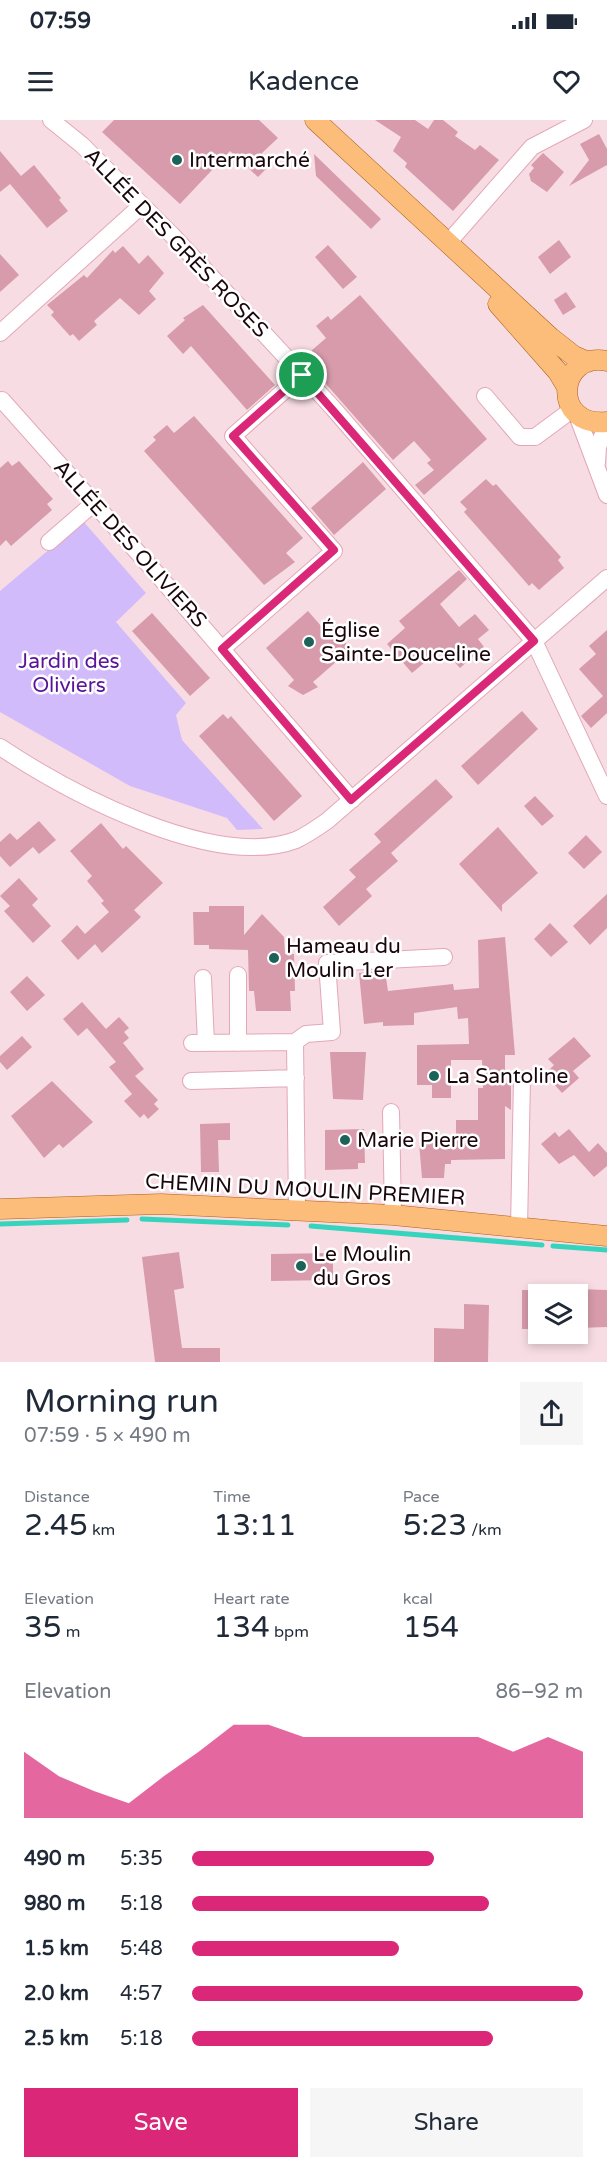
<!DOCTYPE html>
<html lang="en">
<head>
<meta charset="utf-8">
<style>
	:root { --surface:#fff; --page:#f6f6f7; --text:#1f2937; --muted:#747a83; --accent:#db2777 }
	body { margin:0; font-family:"Varela Round",sans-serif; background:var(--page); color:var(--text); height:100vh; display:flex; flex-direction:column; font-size:22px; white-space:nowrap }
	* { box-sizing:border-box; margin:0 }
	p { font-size:20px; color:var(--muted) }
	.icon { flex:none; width:33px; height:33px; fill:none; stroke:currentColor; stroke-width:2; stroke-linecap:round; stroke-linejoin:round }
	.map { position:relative; height:1242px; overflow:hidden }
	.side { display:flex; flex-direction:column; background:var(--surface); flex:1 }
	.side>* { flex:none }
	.buttons { position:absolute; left:528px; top:1164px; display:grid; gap:12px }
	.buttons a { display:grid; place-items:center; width:60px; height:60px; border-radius:0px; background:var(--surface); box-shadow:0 3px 9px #0003; font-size:30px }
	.pin { position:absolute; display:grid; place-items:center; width:51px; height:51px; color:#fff; margin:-26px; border:3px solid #fff; border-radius:50%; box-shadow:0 2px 6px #0007 }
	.round { display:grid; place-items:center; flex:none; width:63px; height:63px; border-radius:0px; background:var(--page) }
	.overview { display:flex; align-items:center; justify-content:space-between; height:102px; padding:0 24px }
	h1 { font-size:33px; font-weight:600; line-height:45px }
	.figures { display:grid; grid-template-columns:repeat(3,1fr); gap:9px; height:102px; padding:6px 24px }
	.figures div { display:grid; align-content:center }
	.figures b { font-size:30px; font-weight:600 }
	.figures small { font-size:16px; font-weight:400 }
	.figures p { font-size:16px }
	.chart { height:168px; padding:12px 24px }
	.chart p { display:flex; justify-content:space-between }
	.chart svg { width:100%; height:108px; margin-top:6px; fill:var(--accent); opacity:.7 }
	.button { display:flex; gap:12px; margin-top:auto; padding:12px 24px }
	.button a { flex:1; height:69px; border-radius:0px; background:var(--accent); color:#fff; font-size:24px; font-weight:600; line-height:69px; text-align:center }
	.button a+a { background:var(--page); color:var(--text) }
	ul { padding:0 24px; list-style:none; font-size:20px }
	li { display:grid; grid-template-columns:96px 72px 1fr; align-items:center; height:45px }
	li i { height:15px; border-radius:8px; background:var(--accent) }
	.status { display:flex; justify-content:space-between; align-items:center; height:42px; padding:0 30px; background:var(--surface); direction:ltr }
	.status svg { height:16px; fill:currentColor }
	header { display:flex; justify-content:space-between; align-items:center; height:78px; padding:0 24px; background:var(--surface); font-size:27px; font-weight:600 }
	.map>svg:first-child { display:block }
</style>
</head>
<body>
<div class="status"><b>07:59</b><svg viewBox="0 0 49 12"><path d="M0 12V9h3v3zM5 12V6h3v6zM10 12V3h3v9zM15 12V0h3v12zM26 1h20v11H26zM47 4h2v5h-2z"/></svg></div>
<header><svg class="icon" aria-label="menu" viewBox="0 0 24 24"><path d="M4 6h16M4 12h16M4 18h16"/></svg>Kadence<svg class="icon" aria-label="heart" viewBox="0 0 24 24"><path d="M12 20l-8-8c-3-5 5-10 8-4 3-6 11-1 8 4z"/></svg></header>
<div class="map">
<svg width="607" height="1242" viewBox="0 0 607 1242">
	<rect width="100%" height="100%" fill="#f7dde3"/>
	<path fill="#d2bbfb" d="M 83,401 L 146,473 L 116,502 L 186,583 L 176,595 L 182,620 L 263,709 L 237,710 L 227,698 L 130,666 L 0,592 L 0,471 Z"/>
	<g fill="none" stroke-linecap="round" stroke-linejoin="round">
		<path stroke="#37d4bd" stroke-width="5" d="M 142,1099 L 288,1105
			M 0,1104 L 127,1100
			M 311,1106 L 542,1125
			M 553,1126 L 607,1130"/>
	</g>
	<path fill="#d79bac" d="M 114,0 L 259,0 L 278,18 L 262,33 L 271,44 L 258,57 L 230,31 L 180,84 L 102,12 Z
		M 375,0 L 415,0 L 428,9 L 434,0 L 443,0 L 458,12 L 455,16 L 475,30 L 480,25 L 499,40 L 453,91 L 405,47 L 407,43 L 393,31 L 401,17 Z
		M 599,14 L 607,29 L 607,45 L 569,66 L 589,40 L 580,24 Z
		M 0,31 L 21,56 L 34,45 L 61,78 L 59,80 L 68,91 L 47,108 L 10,64 L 0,72 Z
		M 543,33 L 564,52 L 547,72 L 531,61 L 529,54 L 534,48 L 531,45 Z
		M 314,34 L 381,99 L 371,109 L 316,56 Z
		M 559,120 L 571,137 L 550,154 L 538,137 Z
		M 328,125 L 357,157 L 343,169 L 315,137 Z
		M 123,126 L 139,144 L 148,135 L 164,153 L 149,171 L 156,179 L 139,195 L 120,178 L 94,201 L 97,205 L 79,221 L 73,214 L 70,216 L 51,195 L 54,192 L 47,185 L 84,155 L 87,158 L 113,130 L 115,133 Z
		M 0,134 L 19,155 L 0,172 Z
		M 566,172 L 576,187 L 563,195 L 554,180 Z
		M 360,175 L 487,319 L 424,375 L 415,365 L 434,350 L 427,343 L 431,340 L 414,321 L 393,340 L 303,238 L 326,218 L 316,206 L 328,196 L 331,200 Z
		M 203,185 L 275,265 L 247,290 L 191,226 L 183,234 L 167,216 L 185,200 L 183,198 Z
		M 194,296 L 303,418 L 286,433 L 295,442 L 264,465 L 144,331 L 156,320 L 153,317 L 167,305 L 174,313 Z
		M 8,341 L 12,346 L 19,341 L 53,379 L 47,384 L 52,390 L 11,426 L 6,420 L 0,426 L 0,348 Z
		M 363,342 L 386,369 L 334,415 L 311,388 Z
		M 486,359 L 493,366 L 496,364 L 561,437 L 558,440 L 564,448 L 539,470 L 532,463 L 529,466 L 464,392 L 467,389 L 460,382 Z
		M 459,450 L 467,459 L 440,484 L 459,507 L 475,494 L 489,510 L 478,519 L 484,527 L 460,548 L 442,528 L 412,553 L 387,524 L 405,508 L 399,501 Z
		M 308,491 L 328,514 L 347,516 L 345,534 L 313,562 L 318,567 L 303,575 L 288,566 L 294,560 L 266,528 Z
		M 152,493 L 210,558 L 190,576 L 132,511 Z
		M 607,510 L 607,593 L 591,608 L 581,596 L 603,576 L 579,549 L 596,534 L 589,526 Z
		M 522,591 L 538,609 L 478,665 L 461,646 Z
		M 223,594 L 228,599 L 231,596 L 302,676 L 274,701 L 199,616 Z
		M 436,659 L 453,677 L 391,733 L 398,741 L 366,769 L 372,776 L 339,806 L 323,787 L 356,757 L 349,750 L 381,722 L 374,714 Z
		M 535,676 L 554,696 L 542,706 L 524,686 Z
		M 39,701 L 56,720 L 39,734 L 33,727 L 10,747 L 0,736 L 0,722 L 10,713 L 17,720 Z
		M 101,703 L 123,729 L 126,726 L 163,763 L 134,790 L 141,797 L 102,833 L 95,824 L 78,840 L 61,821 L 77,805 L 85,814 L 109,792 L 101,783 L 104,781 L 87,761 L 92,756 L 70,731 Z
		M 498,707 L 538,753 L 502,785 L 502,792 L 459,744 Z
		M 586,715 L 602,732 L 584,749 L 568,733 Z
		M 19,758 L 38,779 L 32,785 L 51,806 L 33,823 L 4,791 L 10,786 L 0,776 Z
		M 607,774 L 607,808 L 590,825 L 573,806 Z
		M 209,786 L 244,786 L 244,815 L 262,794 L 284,817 L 285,834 L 294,834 L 295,871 L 290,871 L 291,891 L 256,891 L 254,871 L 249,871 L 248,830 L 209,829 L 209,825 L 194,825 L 193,792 L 209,792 Z
		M 550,803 L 568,822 L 551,837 L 534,819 Z
		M 505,817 L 515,935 L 505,935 L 505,963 L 511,963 L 511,990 L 505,986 L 505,1039 L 451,1040 L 451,1044 L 445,1044 L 444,1058 L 422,1058 L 419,1023 L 456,1023 L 456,1000 L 478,1000 L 478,968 L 483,968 L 482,940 L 451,940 L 451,978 L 432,978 L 432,965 L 417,965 L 417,925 L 469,924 L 468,898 L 458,899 L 457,887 L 414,893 L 414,905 L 383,906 L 383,902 L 364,904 L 359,853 L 385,851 L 388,871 L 453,864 L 454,870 L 479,868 L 478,820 Z
		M 27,856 L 45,875 L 27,891 L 10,872 Z
		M 82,882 L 106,909 L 119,897 L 129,908 L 124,912 L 129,918 L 123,923 L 144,949 L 135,956 L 158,980 L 154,984 L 159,989 L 148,999 L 144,994 L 140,998 L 124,981 L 132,974 L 109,947 L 116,942 L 87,908 L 78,916 L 63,899 Z
		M 22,916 L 32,927 L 7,950 L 0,942 L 0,936 Z
		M 574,917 L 591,936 L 573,951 L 579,958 L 562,973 L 545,954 L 554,945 L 548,939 Z
		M 330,932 L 366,932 L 363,980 L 333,979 Z
		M 52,961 L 93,1002 L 63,1028 L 59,1024 L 44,1038 L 11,996 Z
		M 230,1003 L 230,1020 L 218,1020 L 219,1052 L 201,1052 L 200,1004 Z
		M 364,1009 L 365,1043 L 358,1043 L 358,1049 L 325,1050 L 325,1010 Z
		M 569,1009 L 589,1032 L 598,1023 L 607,1033 L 607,1046 L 594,1057 L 574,1035 L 559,1044 L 541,1024 L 555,1012 L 559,1017 Z
		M 179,1132 L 184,1168 L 174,1170 L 182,1228 L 220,1228 L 220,1242 L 155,1242 L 142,1137 Z
		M 333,1133 L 333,1160 L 271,1161 L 271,1134 Z
		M 578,1169 L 607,1170 L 607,1207 L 578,1208 Z
		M 522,1170 L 538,1170 L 538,1209 L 522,1209 Z
		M 464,1184 L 489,1185 L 488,1242 L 434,1242 L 434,1208 L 464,1209 Z"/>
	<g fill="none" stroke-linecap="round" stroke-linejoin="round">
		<g stroke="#e3a7b8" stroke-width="18">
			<path id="minor" d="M 51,0 L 82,25 L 172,115 L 244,192 L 333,288 L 534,521 L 607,676
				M 447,124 L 532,27 L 584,0
				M 0,213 L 142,85
				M 485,276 L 520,317 L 535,317 L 573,289
				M 0,282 L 2,280 L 157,454 L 352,680
				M 577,295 L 607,375
				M 597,343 L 598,327 L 607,303
				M 49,422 L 94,383
				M 222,529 L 334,431 L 233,316 L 302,255
				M 0,627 C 68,672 214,751 296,720 C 307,715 317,708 327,701 L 607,458
				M 238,855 L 238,923
				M 203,858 L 206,923
				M 192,923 L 295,922
				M 191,961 L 296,958
				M 391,992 L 393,1095
				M 297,1090 L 295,922 L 306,914 L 332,912 L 327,843 L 444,837
				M 519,1108 L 522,959"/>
		</g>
		<g stroke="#aa6019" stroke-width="21">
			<path id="major" d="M 315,0 L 551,218 L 574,236 L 588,242
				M 498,184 L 558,252 L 567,267
				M 607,241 C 557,231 551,308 607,302
				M 0,1089 L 161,1084 L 393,1095 L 607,1116"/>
		</g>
		<use href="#minor" stroke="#fff" stroke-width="16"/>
		<use href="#major" stroke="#fbbd79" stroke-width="20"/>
	</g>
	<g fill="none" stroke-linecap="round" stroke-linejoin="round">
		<g stroke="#fff" stroke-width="12">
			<path id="route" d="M 302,255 L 534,521 L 351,680 L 222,529 L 334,430 L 233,316 Z"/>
		</g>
		<use href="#route" stroke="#db2777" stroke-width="8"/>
	</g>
	<g fill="#1b6358" stroke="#fff" stroke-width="2">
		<circle cx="177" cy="40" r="6"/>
		<circle cx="309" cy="522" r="6"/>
		<circle cx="274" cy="838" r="6"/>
		<circle cx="434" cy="956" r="6"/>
		<circle cx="345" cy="1020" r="6"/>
		<circle cx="301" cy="1146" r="6"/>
	</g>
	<g text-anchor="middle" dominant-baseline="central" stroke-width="5" stroke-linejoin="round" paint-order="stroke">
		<g font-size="21" fill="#19060c" stroke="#fff" text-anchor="start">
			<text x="189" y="40">Intermarché</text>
			<text x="321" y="510">Église<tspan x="321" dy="24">Sainte-Douceline</tspan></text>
			<text x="286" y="826">Hameau du<tspan x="286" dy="24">Moulin 1er</tspan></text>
			<text x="446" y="956">La Santoline</text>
			<text x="357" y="1020">Marie Pierre</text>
			<text x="313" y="1134">Le Moulin<tspan x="313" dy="24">du Gros</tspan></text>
		</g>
		<g font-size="21" fill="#19060c" stroke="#fff">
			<text transform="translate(176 123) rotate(46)">ALLÉE DES GRÈS ROSES</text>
			<text transform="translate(130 424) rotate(48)">ALLÉE DES OLIVIERS</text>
			<text transform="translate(305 1070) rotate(3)">CHEMIN DU MOULIN PREMIER</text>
		</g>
		<g font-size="21" fill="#5a149a" stroke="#fff">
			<text x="69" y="541">Jardin des<tspan x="69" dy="24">Oliviers</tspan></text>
		</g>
	</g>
</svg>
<div class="buttons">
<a><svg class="icon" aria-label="layers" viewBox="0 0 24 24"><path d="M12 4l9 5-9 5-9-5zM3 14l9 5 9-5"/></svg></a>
</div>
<div class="pin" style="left:302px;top:255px;background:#1e9e55"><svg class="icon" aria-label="arrive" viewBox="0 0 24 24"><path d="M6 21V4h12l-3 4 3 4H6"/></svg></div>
</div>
<section class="side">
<div class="overview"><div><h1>Morning run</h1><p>07:59 · 5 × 490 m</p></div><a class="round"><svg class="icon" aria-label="share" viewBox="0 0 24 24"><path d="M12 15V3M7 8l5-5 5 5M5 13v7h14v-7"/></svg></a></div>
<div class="figures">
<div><p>Distance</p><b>2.45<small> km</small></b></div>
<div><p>Time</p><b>13:11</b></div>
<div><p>Pace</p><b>5:23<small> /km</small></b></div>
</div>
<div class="figures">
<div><p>Elevation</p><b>35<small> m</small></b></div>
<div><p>Heart rate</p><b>134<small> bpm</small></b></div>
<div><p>kcal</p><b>154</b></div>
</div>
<div class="chart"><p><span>Elevation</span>86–92 m</p>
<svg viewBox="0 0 160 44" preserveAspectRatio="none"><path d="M0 44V17L10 27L20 33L30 38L40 27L50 17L60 6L70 6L80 11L90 11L100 11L110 11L120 11L130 11L140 17L150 11L160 17V44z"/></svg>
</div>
<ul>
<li><b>490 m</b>5:35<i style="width:62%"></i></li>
<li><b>980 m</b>5:18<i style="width:76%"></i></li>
<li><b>1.5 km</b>5:48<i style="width:53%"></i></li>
<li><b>2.0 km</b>4:57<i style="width:100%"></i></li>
<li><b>2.5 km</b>5:18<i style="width:77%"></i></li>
</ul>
<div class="button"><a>Save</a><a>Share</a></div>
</section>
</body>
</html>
